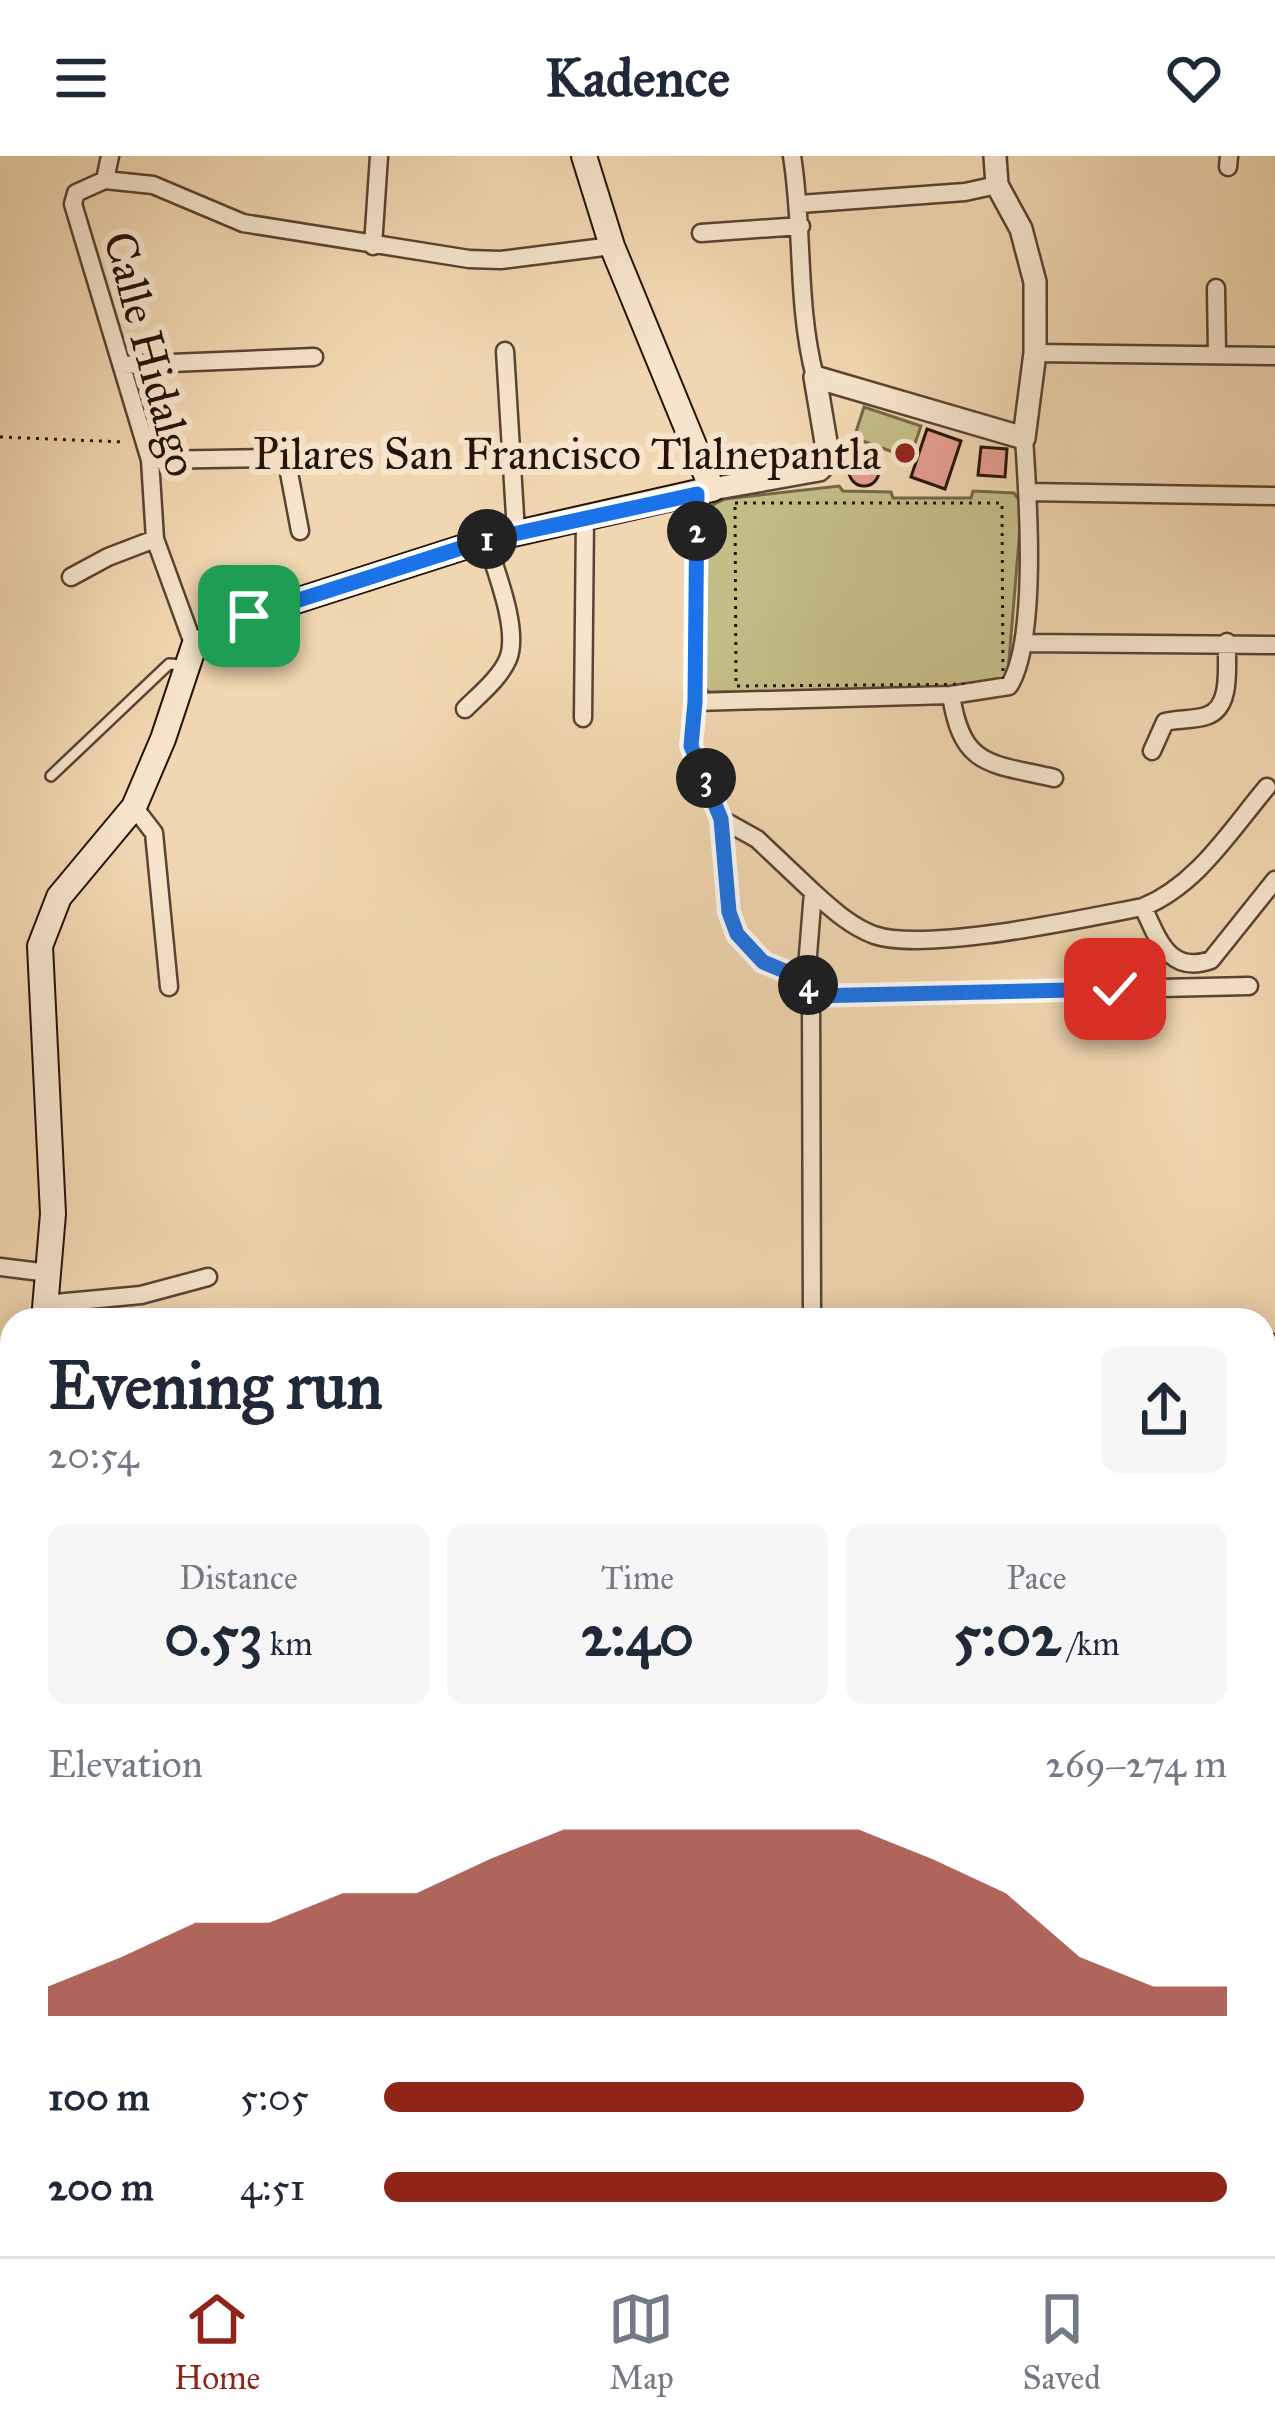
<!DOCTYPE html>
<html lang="en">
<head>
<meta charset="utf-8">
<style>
	:root { --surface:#fff; --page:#f6f6f7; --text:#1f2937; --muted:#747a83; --line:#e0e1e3; --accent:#8f2418 }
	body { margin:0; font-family:"IM FELL Great Primer",serif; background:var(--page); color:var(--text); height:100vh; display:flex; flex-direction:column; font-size:45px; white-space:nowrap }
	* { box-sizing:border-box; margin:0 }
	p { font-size:39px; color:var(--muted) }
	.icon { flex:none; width:66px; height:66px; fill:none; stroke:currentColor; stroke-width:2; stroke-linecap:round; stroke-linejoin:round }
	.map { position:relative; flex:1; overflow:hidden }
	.sheet { position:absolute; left:0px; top:1152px; width:1275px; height:948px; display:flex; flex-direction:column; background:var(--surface); border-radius:36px 36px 0 0; box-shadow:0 6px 30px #0003 }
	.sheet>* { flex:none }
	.pin { position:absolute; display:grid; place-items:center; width:102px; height:102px; color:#fff; margin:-51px; border-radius:24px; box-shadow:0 6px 18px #0006 }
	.km { position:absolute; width:60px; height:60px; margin:-30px; border-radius:50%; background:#222; color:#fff; font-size:33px; line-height:60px; text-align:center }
	.round { display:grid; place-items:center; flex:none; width:126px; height:126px; border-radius:18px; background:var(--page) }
	.overview { display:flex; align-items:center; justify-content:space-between; height:204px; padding:0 48px }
	h1 { font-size:66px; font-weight:800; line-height:90px }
	.figures { display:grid; grid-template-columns:repeat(3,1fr); gap:18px; height:204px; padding:12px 48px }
	.figures div { display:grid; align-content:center; border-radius:18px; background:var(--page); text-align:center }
	.figures b { font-size:60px; font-weight:800 }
	.figures small { font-size:33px; font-weight:400 }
	.figures p { font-size:33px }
	.chart { height:336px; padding:24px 48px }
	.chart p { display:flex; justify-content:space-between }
	.chart svg { width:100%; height:216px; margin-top:12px; fill:var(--accent); opacity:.7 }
	ul { padding:0 48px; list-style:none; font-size:39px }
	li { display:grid; grid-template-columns:192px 144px 1fr; align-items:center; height:90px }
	li i { height:30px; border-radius:15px; background:var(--accent) }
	header { display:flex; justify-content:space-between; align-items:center; height:156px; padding:0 48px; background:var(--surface); font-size:54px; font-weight:800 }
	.dock { display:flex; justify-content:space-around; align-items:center; height:168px; border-top:3px solid var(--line); background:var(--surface); font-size:33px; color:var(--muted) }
	.dock a { display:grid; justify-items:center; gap:6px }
	.dock .active { color:var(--accent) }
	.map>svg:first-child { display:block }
</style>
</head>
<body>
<header><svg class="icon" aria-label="menu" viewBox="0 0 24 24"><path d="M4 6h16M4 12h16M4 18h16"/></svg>Kadence<svg class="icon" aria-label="heart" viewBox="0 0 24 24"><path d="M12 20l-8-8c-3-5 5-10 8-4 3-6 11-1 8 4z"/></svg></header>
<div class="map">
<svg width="1275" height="2100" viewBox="0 0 1275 2100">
	<rect width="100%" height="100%" fill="#f1d7b1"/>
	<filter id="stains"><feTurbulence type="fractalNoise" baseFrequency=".00167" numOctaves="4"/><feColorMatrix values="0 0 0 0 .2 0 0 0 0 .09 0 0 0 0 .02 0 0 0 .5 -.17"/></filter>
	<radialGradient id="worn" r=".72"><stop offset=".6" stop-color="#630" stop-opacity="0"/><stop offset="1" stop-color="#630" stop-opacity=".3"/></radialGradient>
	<path fill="#c2bc87" stroke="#746748" stroke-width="3" d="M 864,251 L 921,270 L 910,302 L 854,282 Z
		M 839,330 L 843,335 L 891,336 L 893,342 L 971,342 L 973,335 L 1014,337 L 1022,348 L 1007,528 L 1000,536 L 709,536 L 704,531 L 704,353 L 725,343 Z"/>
	<path fill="#e69e91" stroke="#271209" stroke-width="3" d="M 927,273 L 961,285 L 945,333 L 911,321 Z
		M 981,291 L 1007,293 L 1005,321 L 978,319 Z
		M849 315a15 15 0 1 1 30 0a15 15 0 1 1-30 0Z"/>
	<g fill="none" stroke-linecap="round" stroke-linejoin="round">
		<g stroke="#5a4333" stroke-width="14">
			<path id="service" d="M 51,620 L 169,508 L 183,509
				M 470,2096 L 502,2088"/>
		</g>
		<g stroke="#5a4333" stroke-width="21">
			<path id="minor" d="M 792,0 C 804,74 796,148 815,221
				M 1228,11 L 1229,0
				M 105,24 L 110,0
				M 800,48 L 965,36 L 997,29
				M 701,77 L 801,70
				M 373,90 L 379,0
				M 1216,132 L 1217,198
				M 505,195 L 516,376
				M 1035,197 L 1275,200
				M 123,209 L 314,201
				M 150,304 L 279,302 L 287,306 L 300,375
				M 1028,336 L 1275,340
				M 697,339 L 695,546 L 691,589 L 721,663 L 729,756 L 737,778 L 763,806 L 806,824 L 811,840 L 812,1164
				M 71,421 L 108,401 L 155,383
				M 1024,487 L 1275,489
				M 194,490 L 155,383 L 150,304 L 73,48 L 76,37 L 105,24 L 153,29 L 243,67 L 469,103 L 501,104 L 612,90
				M 951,539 C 962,612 990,607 1054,622
				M 695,546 L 951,539 L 1009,530 C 1038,484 1028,340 1024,282
				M 465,553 C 479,539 500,522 508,503 C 520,474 495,413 486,384
				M 583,562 L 585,361
				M 1152,595 L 1165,566 C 1178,563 1193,564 1206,560 C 1233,552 1226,509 1227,486
				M 134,651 L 154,677 L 169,831
				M 721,663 L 757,683 L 813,736 L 806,824
				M 813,736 C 832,753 850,770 874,779 C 927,797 1084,762 1143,751 C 1197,729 1230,675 1267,631
				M 1143,751 C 1158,783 1169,819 1211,804 L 1275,724
				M 811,840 L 1249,830
				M 0,1111 L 49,1117
				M 45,1148 L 141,1139 L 208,1121
				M 1263,1278 L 1268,1185
				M 0,1533 L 12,1539
				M 0,1747 L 12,1746
				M 1263,1821 L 1275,1819
				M 573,2088 L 574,2100
				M 155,2099 L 185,2088"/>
		</g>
		<g stroke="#5a4333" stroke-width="26">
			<path id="tertiary" d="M 712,333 L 819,314 L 829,304 L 815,221 L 1024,282 L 1035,197 L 1035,126 L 1021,73 L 997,29 L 995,0
				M 1263,1981 L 1275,1977
				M 1195,2100 L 1196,2088"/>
		</g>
		<g stroke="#271209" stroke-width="28">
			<path id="secondary" d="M 44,1164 L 53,1058 L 40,790 L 59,741 L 134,651 L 163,583 L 194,490 L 249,460 L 486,384 L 712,333 L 612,90 L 584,0
				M 152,2088 L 155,2100"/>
		</g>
		<path stroke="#271209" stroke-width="3" stroke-dasharray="3 6" stroke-linecap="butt" d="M 0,281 L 124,286
			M 735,347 L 1002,347 L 1003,528 L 736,530 Z"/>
		<use href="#service" stroke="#f6e5cc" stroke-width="9"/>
		<use href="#minor" stroke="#f6e5cc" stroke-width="16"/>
		<use href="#tertiary" stroke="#f6e5cc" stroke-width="21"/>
		<use href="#secondary" stroke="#f6e5cc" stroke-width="24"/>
	</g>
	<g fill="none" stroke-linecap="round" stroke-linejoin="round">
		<g stroke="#fff" stroke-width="24">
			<path id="route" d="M 249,460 L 486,384 L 697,338 L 695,546 L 691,590 L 721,663 L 729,756 L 737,778 L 763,806 L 806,824 L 811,840 L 1115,833"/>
		</g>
		<use href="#route" stroke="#1a73e8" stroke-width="15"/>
	</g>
	<circle fill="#8f2418" stroke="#f6e5cc" stroke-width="4.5" cx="905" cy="297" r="12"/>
	<g text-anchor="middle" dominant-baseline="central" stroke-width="12" stroke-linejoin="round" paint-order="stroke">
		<g font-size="45" fill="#271209" stroke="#f6e5cc">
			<text transform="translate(151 198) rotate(75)">Calle Hidalgo</text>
		</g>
		<g font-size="45" fill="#271209" stroke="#f6e5cc" text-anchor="end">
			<text x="881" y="297">Pilares San Francisco Tlalnepantla</text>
		</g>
	</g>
	<rect width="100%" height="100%" filter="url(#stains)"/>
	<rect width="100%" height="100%" fill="url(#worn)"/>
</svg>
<div class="pin" style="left:249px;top:460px;background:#1e9e55"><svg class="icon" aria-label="arrive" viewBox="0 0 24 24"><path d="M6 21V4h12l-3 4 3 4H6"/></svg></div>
<div class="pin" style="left:1115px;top:833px;background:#d93025"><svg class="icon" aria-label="check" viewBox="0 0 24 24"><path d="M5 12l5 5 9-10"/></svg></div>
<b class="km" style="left:487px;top:383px">1</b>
<b class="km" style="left:697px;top:375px">2</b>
<b class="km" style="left:706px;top:622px">3</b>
<b class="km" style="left:808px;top:829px">4</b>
<section class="sheet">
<div class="overview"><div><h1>Evening run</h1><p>20:54</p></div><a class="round"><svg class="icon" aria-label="share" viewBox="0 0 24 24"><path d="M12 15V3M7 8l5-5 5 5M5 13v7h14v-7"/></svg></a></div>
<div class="figures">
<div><p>Distance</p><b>0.53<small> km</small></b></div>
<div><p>Time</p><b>2:40</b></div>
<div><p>Pace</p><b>5:02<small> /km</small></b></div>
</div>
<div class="chart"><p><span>Elevation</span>269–274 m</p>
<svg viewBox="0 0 160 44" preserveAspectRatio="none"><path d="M0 44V38L10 32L20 25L30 25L40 19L50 19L60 12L70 6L80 6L90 6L100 6L110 6L120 12L130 19L140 32L150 38L160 38V44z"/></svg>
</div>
<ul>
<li><b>100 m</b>5:05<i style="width:83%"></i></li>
<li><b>200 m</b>4:51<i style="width:100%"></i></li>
</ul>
</section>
</div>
<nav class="dock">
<a class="active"><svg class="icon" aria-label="home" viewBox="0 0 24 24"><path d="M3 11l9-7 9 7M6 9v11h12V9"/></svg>Home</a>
<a><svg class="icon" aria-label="map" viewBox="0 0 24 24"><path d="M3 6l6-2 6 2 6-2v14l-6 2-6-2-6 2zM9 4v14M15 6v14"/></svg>Map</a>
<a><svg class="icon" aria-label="saved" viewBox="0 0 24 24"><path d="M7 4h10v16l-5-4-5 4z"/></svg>Saved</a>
</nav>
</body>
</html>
